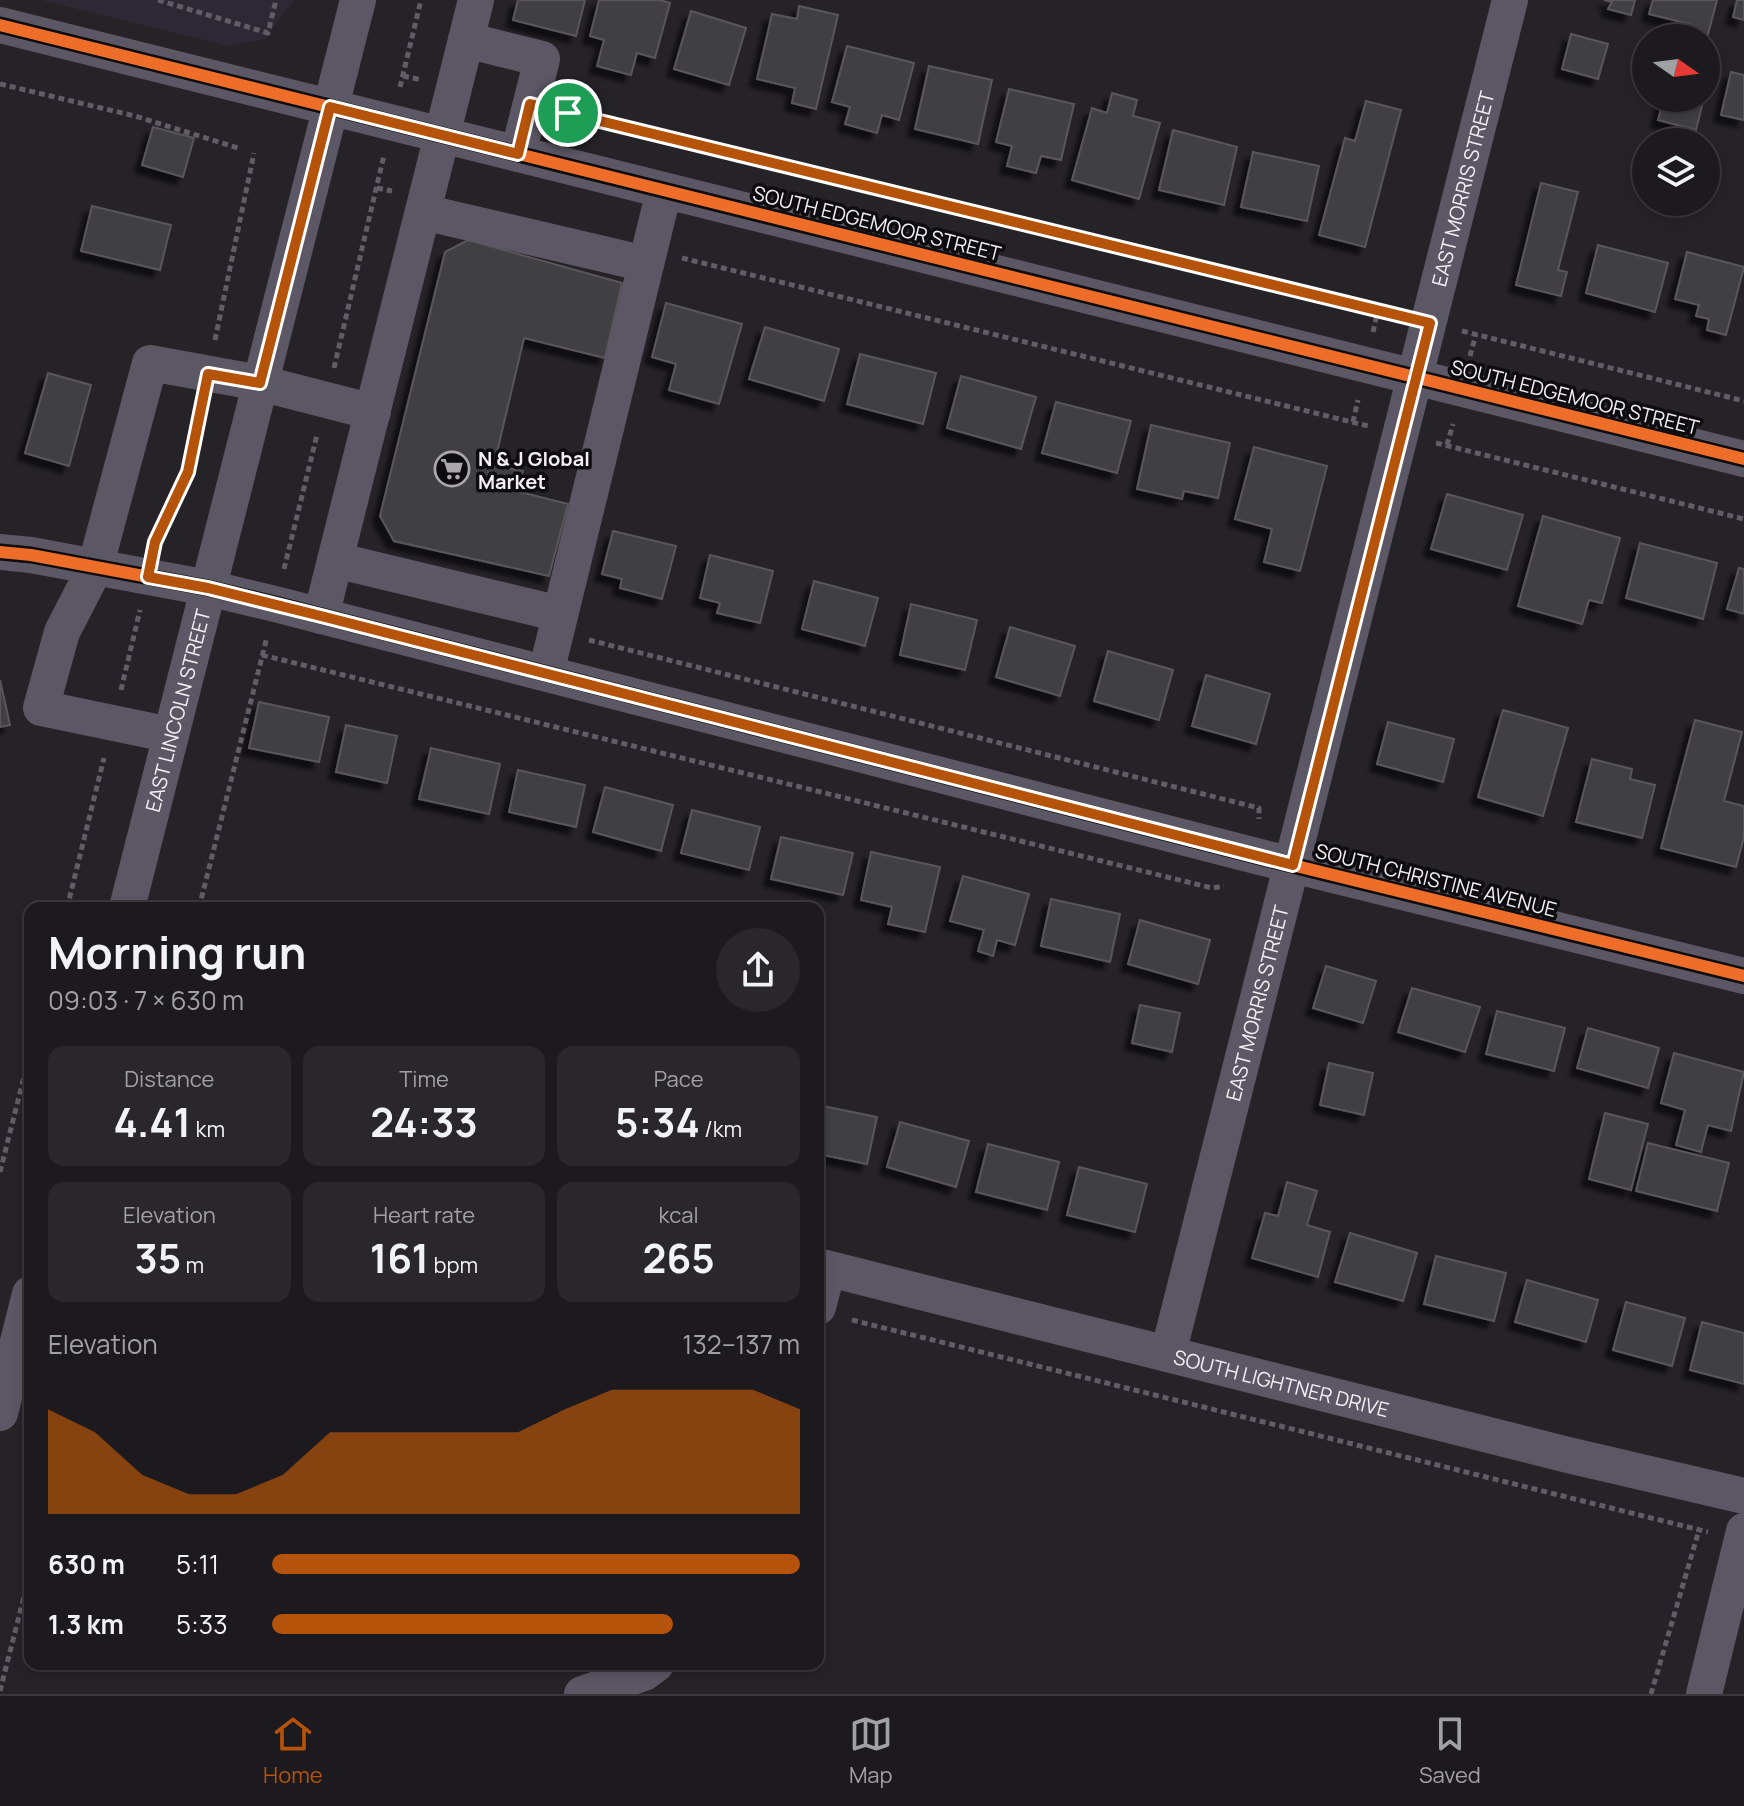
<!DOCTYPE html>
<html lang="en">
<head>
<meta charset="utf-8">
<style>
	:root { --surface:#1c1a1e; --page:#29272b; --text:#f1f3f6; --muted:#a0a1a4; --line:#3a383c; --accent:#b45309 }
	body { margin:0; font-family:Manrope,sans-serif; background:var(--page); color:var(--text); height:100vh; display:flex; flex-direction:column; font-size:30px; white-space:nowrap }
	* { box-sizing:border-box; margin:0 }
	p { font-size:26px; color:var(--muted) }
	.icon { flex:none; width:44px; height:44px; fill:none; stroke:currentColor; stroke-width:2; stroke-linecap:round; stroke-linejoin:round }
	.map { position:relative; flex:1; overflow:hidden }
	.side { position:absolute; left:24px; top:902px; width:800px; height:768px; display:flex; flex-direction:column; background:var(--surface); border-radius:16px; box-shadow:0 4px 12px #0003,0 0 0 2px var(--line) }
	.side>* { flex:none }
	.needle { width:52px; rotate:104deg }
	.fabs { position:absolute; left:1632px; top:24px; display:grid; gap:16px }
	.fabs a { display:grid; place-items:center; width:88px; height:88px; border-radius:50%; background:var(--surface); box-shadow:0 4px 12px #0003,0 0 0 2px var(--line); font-size:40px }
	.pin { position:absolute; display:grid; place-items:center; width:68px; height:68px; color:#fff; margin:-34px; border:4px solid #fff; border-radius:50%; box-shadow:0 2px 8px #0007 }
	.round { display:grid; place-items:center; flex:none; width:84px; height:84px; border-radius:42px; background:var(--page) }
	.overview { display:flex; align-items:center; justify-content:space-between; height:136px; padding:0 24px }
	h1 { font-size:44px; font-weight:700; line-height:60px }
	.stats { display:grid; grid-template-columns:repeat(3,1fr); gap:12px; height:136px; padding:8px 24px }
	.stats div { display:grid; align-content:center; border-radius:16px; background:var(--page); text-align:center }
	.stats b { font-size:40px; font-weight:700 }
	.stats small { font-size:22px; font-weight:400 }
	.stats p { font-size:22px }
	.chart { height:224px; padding:16px 24px }
	.chart p { display:flex; justify-content:space-between }
	.chart svg { width:100%; height:144px; margin-top:8px; fill:var(--accent); opacity:.7 }
	ul { padding:0 24px; list-style:none; font-size:26px }
	li { display:grid; grid-template-columns:128px 96px 1fr; align-items:center; height:60px }
	li i { height:20px; border-radius:10px; background:var(--accent) }
	.tab-bar { display:flex; justify-content:space-around; align-items:center; height:112px; border-top:2px solid var(--line); background:var(--surface); font-size:22px; color:var(--muted) }
	.tab-bar a { display:grid; justify-items:center; gap:4px }
	.tab-bar .on { color:var(--accent) }
	.map>svg:first-child { display:block }
</style>
</head>
<body>
<div class="map">
<svg width="1744" height="1694" viewBox="0 0 1744 1694">
	<defs>
		<filter id="shadow"><feDropShadow dx="-7" dy="7" stdDeviation="2" flood-color="#0009"/></filter>
	</defs>
	<rect width="100%" height="100%" fill="#252328"/>
	<path fill="#2d2934" d="M 41,0 L 294,0 L 265,39 L 229,46 Z"/>
	<path fill="#414043" stroke="#58575a" stroke-width="2" filter="url(#shadow)" d="M 518,0 L 585,0 L 576,36 L 513,20 Z
		M 599,0 L 660,0 L 670,3 L 655,58 L 637,53 L 631,75 L 597,66 L 604,40 L 590,36 Z
		M 1604,0 L 1635,0 L 1631,15 L 1608,9 L 1612,2 Z
		M 1653,0 L 1717,0 L 1706,42 L 1706,38 L 1686,37 L 1689,24 L 1649,14 Z
		M 1737,0 L 1744,0 L 1744,20 L 1733,17 Z
		M 799,6 L 838,15 L 816,109 L 792,103 L 795,88 L 757,79 L 772,14 L 797,19 Z
		M 691,11 L 746,28 L 729,85 L 674,69 Z
		M 1571,34 L 1608,44 L 1598,79 L 1562,69 Z
		M 847,46 L 914,63 L 899,120 L 882,115 L 877,133 L 845,124 L 850,107 L 832,102 Z
		M 929,66 L 992,80 L 978,144 L 915,129 Z
		M 1731,72 L 1744,75 L 1744,120 L 1721,115 Z
		M 1009,89 L 1074,104 L 1061,160 L 1041,156 L 1036,173 L 1007,166 L 1012,146 L 996,142 Z
		M 1112,93 L 1137,100 L 1133,116 L 1160,123 L 1139,199 L 1072,180 L 1092,108 L 1107,113 Z
		M 1664,98 L 1704,98 L 1696,130 L 1658,120 Z
		M 1366,101 L 1401,110 L 1365,247 L 1319,235 L 1345,138 L 1355,141 Z
		M 153,127 L 194,138 L 183,177 L 142,165 Z
		M 1173,130 L 1237,147 L 1224,205 L 1159,190 Z
		M 1253,152 L 1319,166 L 1307,221 L 1241,207 Z
		M 1541,183 L 1578,192 L 1558,270 L 1567,272 L 1561,296 L 1516,285 Z
		M 92,206 L 171,225 L 160,270 L 81,251 Z
		M 468,240 L 622,283 L 605,358 L 524,338 L 494,465 L 523,471 L 516,491 L 568,504 L 549,576 L 394,541 L 380,516 L 445,252 Z
		M 1598,245 L 1668,263 L 1655,312 L 1586,293 Z
		M 1687,252 L 1744,267 L 1726,335 L 1707,330 L 1709,319 L 1696,316 L 1699,305 L 1675,299 Z
		M 666,303 L 742,324 L 719,404 L 669,390 L 676,364 L 652,357 Z
		M 765,327 L 839,349 L 824,401 L 749,379 Z
		M 860,354 L 936,373 L 923,424 L 847,404 Z
		M 48,373 L 91,385 L 69,466 L 25,453 Z
		M 961,376 L 1036,397 L 1021,449 L 947,428 Z
		M 1056,402 L 1131,421 L 1117,473 L 1042,453 Z
		M 1151,425 L 1230,443 L 1218,498 L 1184,491 L 1182,499 L 1137,489 Z
		M 1254,447 L 1327,466 L 1300,571 L 1264,562 L 1272,529 L 1235,519 Z
		M 1447,494 L 1523,515 L 1507,570 L 1431,549 Z
		M 1543,516 L 1620,538 L 1602,603 L 1589,600 L 1582,624 L 1518,606 Z
		M 613,531 L 676,546 L 662,599 L 620,588 L 622,579 L 602,574 Z
		M 1640,543 L 1717,563 L 1703,619 L 1626,598 Z
		M 710,555 L 773,571 L 760,623 L 717,613 L 720,603 L 700,598 Z
		M 1739,568 L 1744,569 L 1744,614 L 1727,609 Z
		M 814,581 L 878,598 L 865,646 L 802,629 Z
		M 911,604 L 977,620 L 965,670 L 900,655 Z
		M 1010,627 L 1075,646 L 1060,696 L 996,677 Z
		M 1108,651 L 1173,670 L 1159,720 L 1094,701 Z
		M 1206,675 L 1270,694 L 1256,744 L 1192,726 Z
		M 0,680 L 10,725 L 0,727 Z
		M 259,702 L 329,717 L 319,762 L 249,748 Z
		M 1503,710 L 1568,728 L 1543,816 L 1478,797 Z
		M 1695,720 L 1742,732 L 1724,801 L 1744,806 L 1744,837 L 1736,867 L 1661,848 Z
		M 1388,722 L 1454,739 L 1443,782 L 1377,764 Z
		M 346,725 L 397,736 L 387,783 L 336,772 Z
		M 431,748 L 500,764 L 489,814 L 419,799 Z
		M 1592,759 L 1632,769 L 1630,779 L 1655,785 L 1642,838 L 1576,822 Z
		M 518,770 L 585,785 L 576,827 L 509,812 Z
		M 605,787 L 673,805 L 661,851 L 593,832 Z
		M 692,810 L 760,827 L 749,870 L 681,853 Z
		M 781,837 L 853,853 L 843,895 L 771,879 Z
		M 871,852 L 940,867 L 925,932 L 888,924 L 892,907 L 861,900 Z
		M 963,876 L 1029,894 L 1015,945 L 997,940 L 993,956 L 978,951 L 984,930 L 950,921 Z
		M 1051,899 L 1120,914 L 1110,962 L 1041,946 Z
		M 1140,920 L 1210,940 L 1198,984 L 1128,964 Z
		M 1326,966 L 1376,981 L 1363,1023 L 1313,1008 Z
		M 1412,988 L 1480,1007 L 1465,1052 L 1398,1032 Z
		M 1140,1005 L 1180,1013 L 1172,1052 L 1132,1043 Z
		M 1497,1011 L 1565,1028 L 1554,1071 L 1486,1054 Z
		M 1588,1028 L 1659,1048 L 1648,1088 L 1577,1068 Z
		M 1674,1053 L 1744,1072 L 1731,1131 L 1708,1125 L 1701,1152 L 1676,1145 L 1685,1110 L 1661,1103 Z
		M 1329,1063 L 1373,1073 L 1364,1115 L 1320,1105 Z
		M 818,1105 L 877,1117 L 867,1164 L 818,1154 Z
		M 1605,1113 L 1648,1124 L 1631,1190 L 1589,1179 Z
		M 900,1122 L 969,1141 L 956,1187 L 887,1167 Z
		M 1648,1143 L 1729,1163 L 1717,1211 L 1636,1191 Z
		M 988,1144 L 1059,1162 L 1047,1210 L 976,1192 Z
		M 1079,1167 L 1147,1184 L 1135,1232 L 1067,1215 Z
		M 1287,1182 L 1317,1191 L 1307,1225 L 1330,1232 L 1318,1277 L 1252,1258 L 1265,1213 L 1278,1216 Z
		M 1350,1233 L 1417,1253 L 1403,1301 L 1335,1282 Z
		M 1436,1256 L 1506,1273 L 1494,1321 L 1424,1304 Z
		M 1527,1280 L 1598,1300 L 1586,1342 L 1515,1322 Z
		M 1626,1302 L 1685,1318 L 1672,1366 L 1613,1350 Z
		M 1702,1322 L 1744,1333 L 1744,1384 L 1690,1370 Z"/>
	<g fill="none" stroke-linecap="round" stroke-linejoin="round">
		<path stroke="#605d65" stroke-width="5" stroke-dasharray="6 4" stroke-linecap="butt" d="M 158,0 L 268,33 L 276,0
			M 403,76 L 422,80
			M 0,84 L 135,116 L 238,148
			M 400,87 L 421,0
			M 564,112 L 1394,314
			M 377,188 L 392,191
			M 682,258 L 1368,426
			M 1462,331 L 1744,401
			M 1373,332 L 1378,310
			M 215,340 L 254,153
			M 1470,356 L 1476,334
			M 334,368 L 384,155
			M 1353,422 L 1358,400
			M 1436,443 L 1744,519
			M 1447,445 L 1453,424
			M 155,542 L 188,472 L 201,409
			M 284,569 L 317,435
			M 589,640 L 1259,808 L 1259,819
			M 262,655 L 1212,888 L 1224,886
			M 121,690 L 140,610
			M 67,908 L 104,758
			M 199,908 L 267,637
			M 0,1172 L 30,1053
			M 852,1320 L 1708,1532
			M 0,1691 L 30,1573
			M 1651,1694 L 1699,1530"/>
		<g stroke="#5c5764" stroke-width="36">
			<path d="M 476,0 L 466,40 L 542,59 L 518,154"/>
			<path d="M 0,25 L 1744,459"/>
			<path d="M 423,212 L 646,264"/>
			<path d="M 0,552 L 31,555 L 208,588 L 275,604 L 1260,857 L 1744,976"/>
			<path d="M 335,560 L 560,614"/>
			<path d="M 321,616 L 466,40"/>
			<path d="M 546,673 L 664,191"/>
			<path d="M 171,735 L 41,708 L 62,632 L 95,568 L 150,363 L 260,383 L 373,412"/>
			<path id="s1" d="M 127,908 L 358,0"/>
			<path id="s2" d="M 818,1266 L 1568,1455 L 1744,1496"/>
			<path d="M 818,1307 L 828,1269"/>
			<path id="s3" d="M 1168,1354 L 1510,0"/>
			<path d="M 0,1413 L 30,1294"/>
			<path d="M 582,1694 L 644,1673 L 656,1664"/>
			<path d="M 1704,1694 L 1744,1531"/>
		</g>
		<g stroke="#0d0c0f" stroke-width="17">
			<path id="cycleway" d="M 0,25 L 1744,459
				M 0,552 L 31,555 L 208,588 L 275,604 L 1260,857 L 1744,976"/>
		</g>
		<use href="#cycleway" stroke="#ee6e29" stroke-width="12"/>
	</g>
	<g fill="none" stroke-linecap="round" stroke-linejoin="round">
		<g stroke="#fff" stroke-width="16">
			<path id="route" d="M 530,104 L 1430,323 L 1293,865 L 321,616 L 208,588 L 148,577 L 155,542 L 188,472 L 208,374 L 260,383 L 330,107 L 518,154 Z"/>
		</g>
		<use href="#route" stroke="#b45309" stroke-width="10"/>
	</g>
	<defs>
		<g id="supermarket-ring" transform="scale(1.8)"><circle r="9.5" fill="#0d0c0f" stroke="#aaa8ad" stroke-width="1.5"/><path d="M-6-5.5h2.5l.6 2H6L4.5 2H-2.5L-4.4-4H-6ZM-1.5 3.2a1.3 1.3 0 1 0 .1 0ZM3 3.2a1.3 1.3 0 1 0 .1 0Z" fill="#aaa8ad"/></g>
	</defs>
	<g fill-rule="evenodd">
		<use href="#supermarket-ring" x="452" y="469"/>
	</g>
	<g text-anchor="middle" dominant-baseline="central" stroke-width="7" stroke-linejoin="round" paint-order="stroke">
		<g font-size="20" fill="#f1eff4" stroke="#0d0c0f">
			<text stroke="none"><textPath href="#s3" startOffset="1202">EAST MORRIS STREET</textPath></text>
			<text transform="translate(877 223) rotate(14)">SOUTH EDGEMOOR STREET</text>
			<text transform="translate(1575 397) rotate(14)">SOUTH EDGEMOOR STREET</text>
			<text stroke="none"><textPath href="#s1" startOffset="204">EAST LINCOLN STREET</textPath></text>
			<text transform="translate(1436 880) rotate(14)">SOUTH CHRISTINE AVENUE</text>
			<text stroke="none"><textPath href="#s3" startOffset="362">EAST MORRIS STREET</textPath></text>
			<text stroke="none"><textPath href="#s2" startOffset="478">SOUTH LIGHTNER DRIVE</textPath></text>
		</g>
		<g font-size="20" font-weight="bold" fill="#f1eff4" stroke="#0d0c0f" text-anchor="start">
			<text x="478" y="458">N &amp; J Global<tspan x="478" dy="23">Market</tspan></text>
		</g>
	</g>
</svg>
<div class="fabs">
<a><svg class="needle" viewBox="-14 -14 28 28"><path d="M0-13l5 13h-10z" fill="#e53935"/><path d="M0 13l5-13h-10z" fill="#a0a1a4"/></svg></a>
<a><svg class="icon" aria-label="layers" viewBox="0 0 24 24"><path d="M12 4l9 5-9 5-9-5zM3 14l9 5 9-5"/></svg></a>
</div>
<div class="pin" style="left:568px;top:113px;background:#1e9e55"><svg class="icon" aria-label="arrive" viewBox="0 0 24 24"><path d="M6 21V4h12l-3 4 3 4H6"/></svg></div>
<section class="side">
<div class="overview"><div><h1>Morning run</h1><p>09:03 · 7 × 630 m</p></div><a class="round"><svg class="icon" aria-label="share" viewBox="0 0 24 24"><path d="M12 15V3M7 8l5-5 5 5M5 13v7h14v-7"/></svg></a></div>
<div class="stats">
<div><p>Distance</p><b>4.41<small> km</small></b></div>
<div><p>Time</p><b>24:33</b></div>
<div><p>Pace</p><b>5:34<small> /km</small></b></div>
</div>
<div class="stats">
<div><p>Elevation</p><b>35<small> m</small></b></div>
<div><p>Heart rate</p><b>161<small> bpm</small></b></div>
<div><p>kcal</p><b>265</b></div>
</div>
<div class="chart"><p><span>Elevation</span>132–137 m</p>
<svg viewBox="0 0 160 44" preserveAspectRatio="none"><path d="M0 44V12L10 19L20 32L30 38L40 38L50 32L60 19L70 19L80 19L90 19L100 19L110 12L120 6L130 6L140 6L150 6L160 12V44z"/></svg>
</div>
<ul>
<li><b>630 m</b>5:11<i style="width:100%"></i></li>
<li><b>1.3 km</b>5:33<i style="width:76%"></i></li>
</ul>
</section>
</div>
<nav class="tab-bar">
<a class="on"><svg class="icon" aria-label="home" viewBox="0 0 24 24"><path d="M3 11l9-7 9 7M6 9v11h12V9"/></svg>Home</a>
<a><svg class="icon" aria-label="map" viewBox="0 0 24 24"><path d="M3 6l6-2 6 2 6-2v14l-6 2-6-2-6 2zM9 4v14M15 6v14"/></svg>Map</a>
<a><svg class="icon" aria-label="saved" viewBox="0 0 24 24"><path d="M7 4h10v16l-5-4-5 4z"/></svg>Saved</a>
</nav>
</body>
</html>
